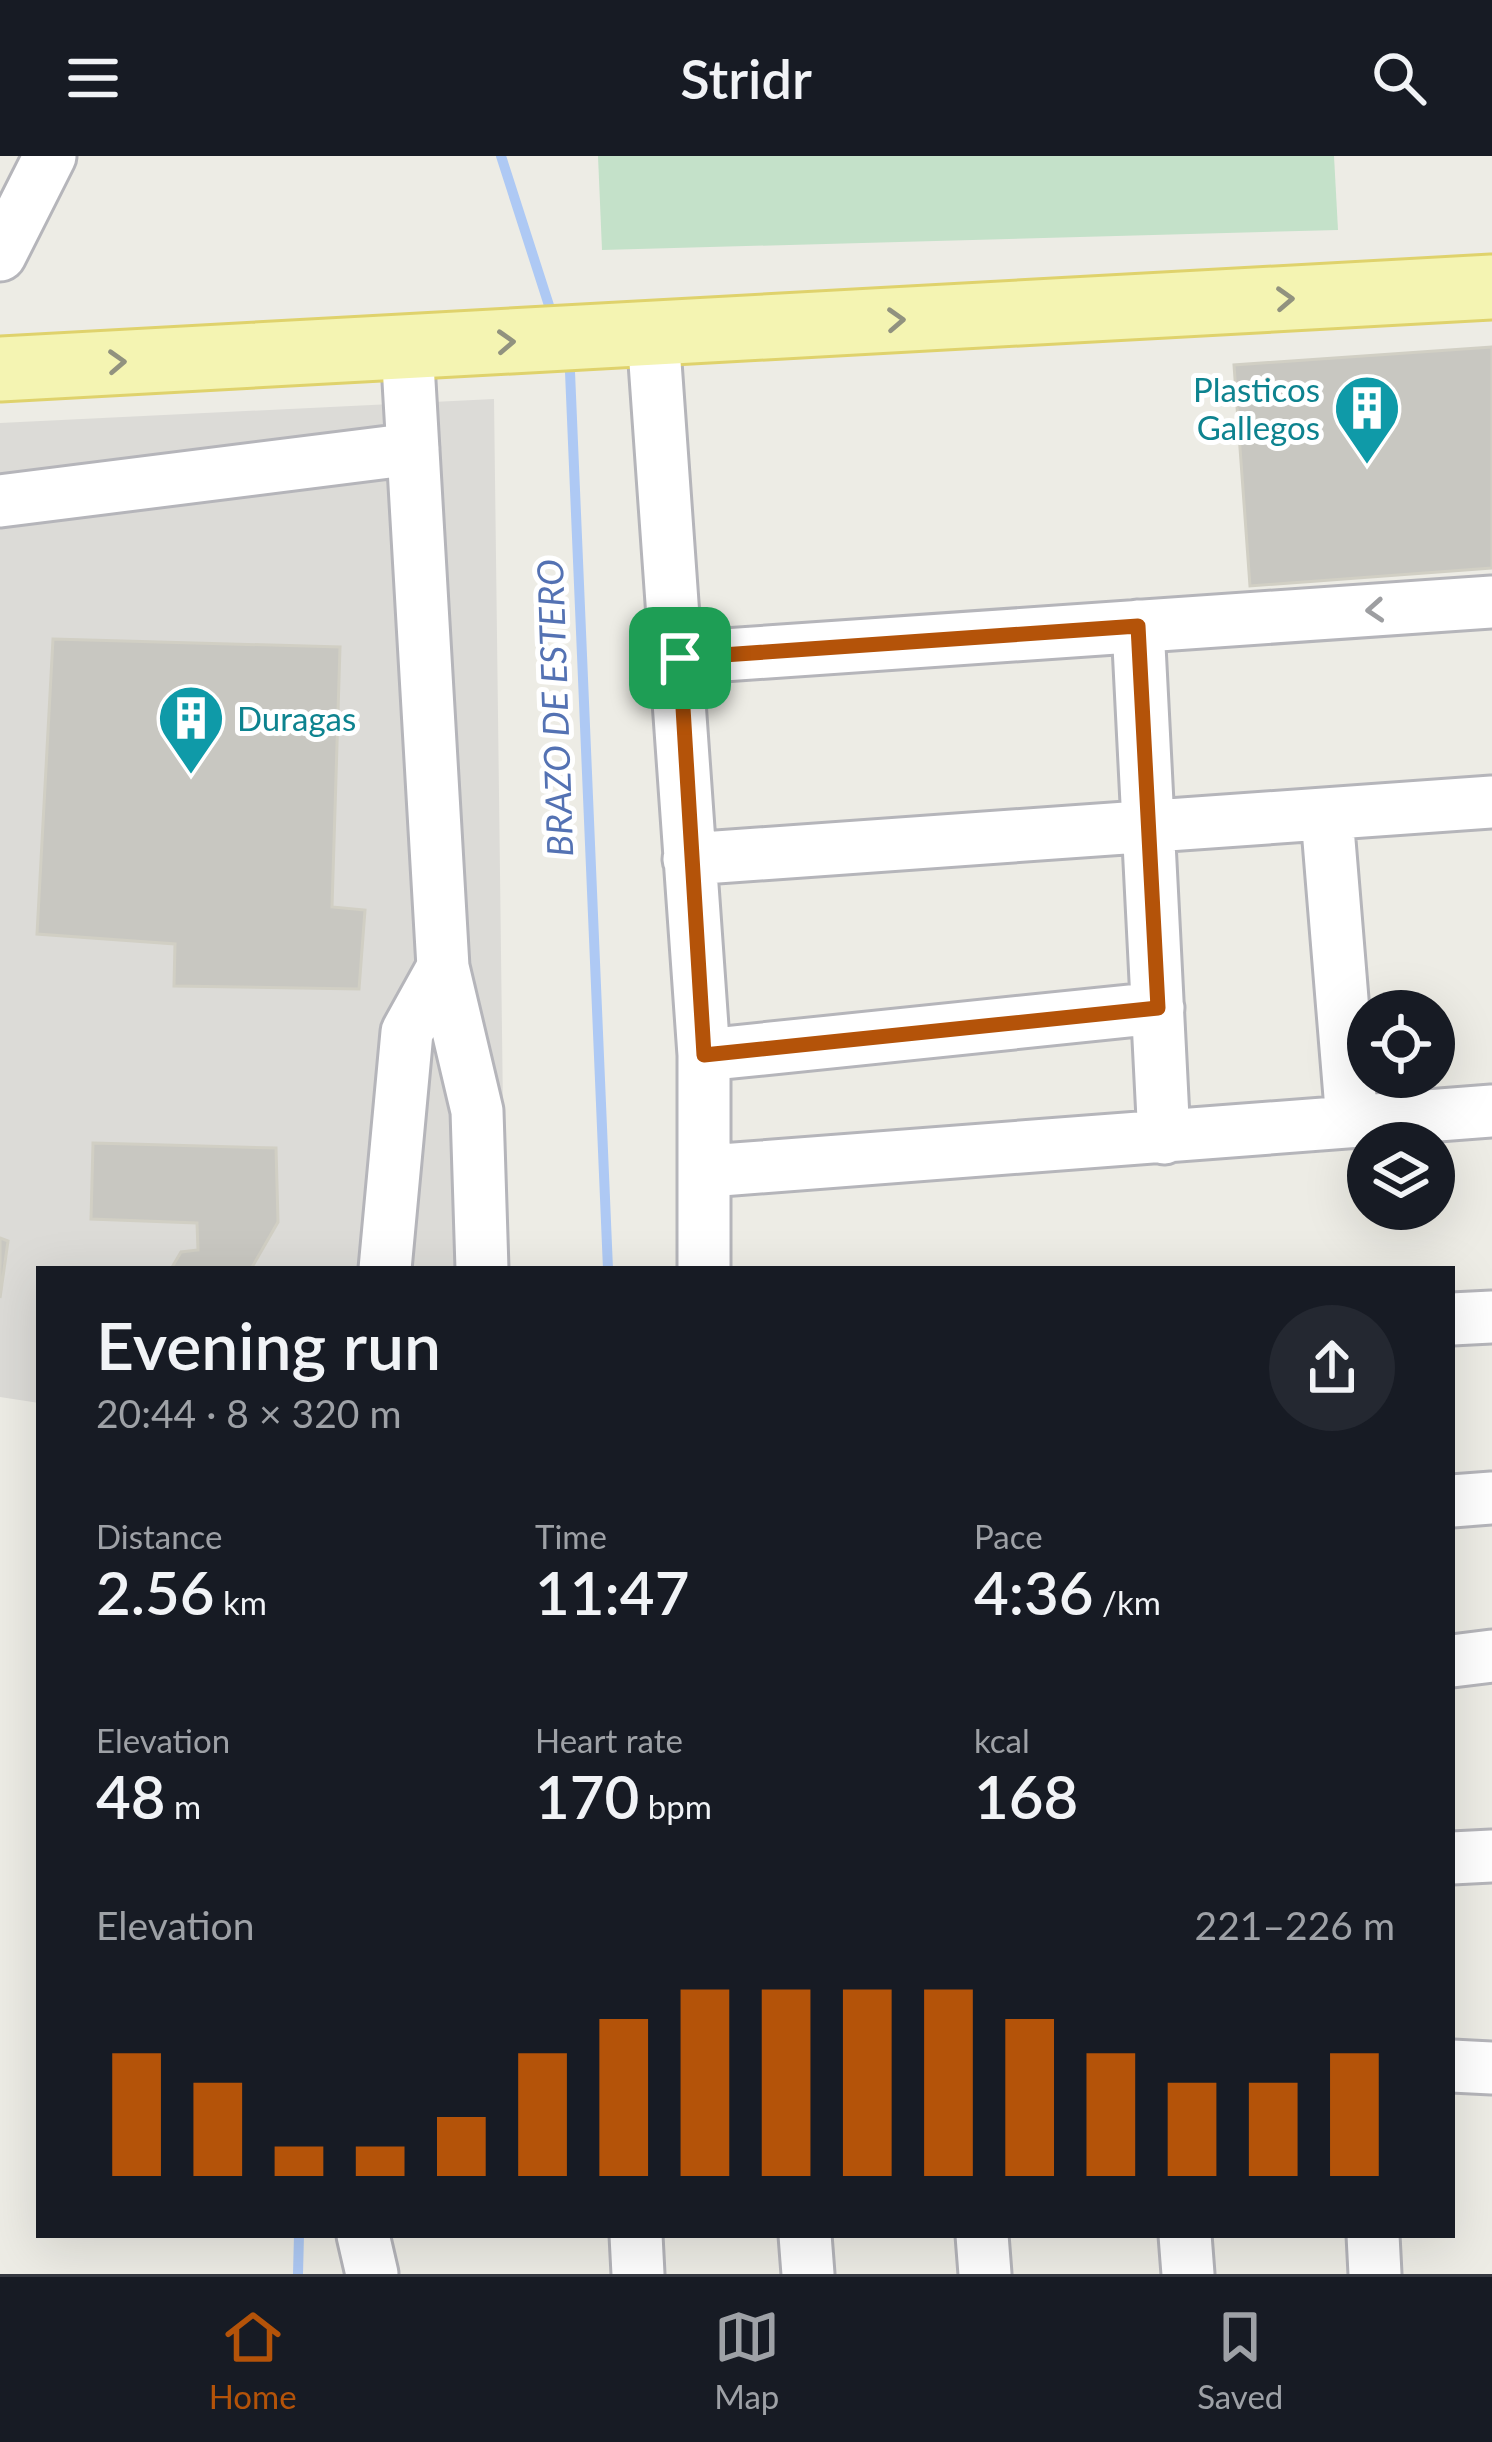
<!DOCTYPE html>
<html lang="en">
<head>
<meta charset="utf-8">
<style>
	:root { --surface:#171b24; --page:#242831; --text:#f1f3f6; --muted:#9ea1a6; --line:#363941; --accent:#b45309 }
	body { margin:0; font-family:Lato,sans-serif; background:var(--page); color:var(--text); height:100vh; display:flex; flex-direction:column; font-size:45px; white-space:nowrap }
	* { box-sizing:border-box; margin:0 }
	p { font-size:39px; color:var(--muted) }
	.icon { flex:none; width:66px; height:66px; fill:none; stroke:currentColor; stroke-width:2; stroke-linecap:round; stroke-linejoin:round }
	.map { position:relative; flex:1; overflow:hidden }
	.side { position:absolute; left:36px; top:1110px; width:1419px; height:972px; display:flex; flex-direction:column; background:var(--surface); border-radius:0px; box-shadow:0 12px 48px #0002 }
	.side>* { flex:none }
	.tools { position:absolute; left:1347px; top:834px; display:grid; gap:24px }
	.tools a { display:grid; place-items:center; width:108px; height:108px; border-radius:50%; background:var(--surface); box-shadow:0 12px 48px #0002; font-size:60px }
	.pin { position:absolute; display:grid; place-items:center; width:102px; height:102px; color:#fff; margin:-51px; border-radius:24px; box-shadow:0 6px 18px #0006 }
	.round { display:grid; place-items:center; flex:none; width:126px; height:126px; border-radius:63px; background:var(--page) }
	.headline { display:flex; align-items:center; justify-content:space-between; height:204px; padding:0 60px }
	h1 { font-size:66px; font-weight:600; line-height:90px }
	.figures { display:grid; grid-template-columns:repeat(3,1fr); gap:18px; height:204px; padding:12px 60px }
	.figures div { display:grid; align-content:center }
	.figures b { font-size:60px; font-weight:600 }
	.figures small { font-size:33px; font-weight:400 }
	.figures p { font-size:33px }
	.chart { height:336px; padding:24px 60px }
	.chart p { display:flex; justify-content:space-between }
	.chart svg { width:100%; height:216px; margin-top:12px; stroke:var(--accent); stroke-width:6 }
	header { display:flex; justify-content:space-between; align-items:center; height:156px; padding:0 60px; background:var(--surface); font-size:54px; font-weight:600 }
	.menu { display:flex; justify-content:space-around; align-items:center; height:168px; border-top:3px solid var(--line); background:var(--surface); font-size:33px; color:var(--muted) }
	.menu a { display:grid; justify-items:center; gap:6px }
	.menu .on { color:var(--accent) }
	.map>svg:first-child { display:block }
</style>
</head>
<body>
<header><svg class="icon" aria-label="menu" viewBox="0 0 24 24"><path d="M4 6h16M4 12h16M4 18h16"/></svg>Stridr<svg class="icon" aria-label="search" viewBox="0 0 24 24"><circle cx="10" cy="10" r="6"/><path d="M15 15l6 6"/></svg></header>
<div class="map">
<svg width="1492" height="2118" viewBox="0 0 1492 2118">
	<rect width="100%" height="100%" fill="#edece5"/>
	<path fill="#dcdbd7" d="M 494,243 L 505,1113 L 39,1113 L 39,1247 L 0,1241 L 0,267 Z"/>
	<path fill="#c4e1c9" d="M 598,0 L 1334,0 L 1338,74 L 602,94 Z"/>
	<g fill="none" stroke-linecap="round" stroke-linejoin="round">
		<path stroke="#aec9f4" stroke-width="10" d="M 501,0 L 554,165
			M 565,200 L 570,216 L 608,1113
			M 298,2118 L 299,2079"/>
	</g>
	<path fill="#c8c7c1" stroke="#d1cfc4" stroke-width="3" d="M 1492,191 L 1492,412 L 1250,430 L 1234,209 Z
		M 53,483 L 340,491 L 332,751 L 365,754 L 359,833 L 174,830 L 175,788 L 37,778 Z
		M 93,987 L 276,992 L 278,1066 L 251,1113 L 171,1113 L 181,1096 L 198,1094 L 197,1067 L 91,1063 Z
		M 0,1082 L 8,1085 L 0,1142 Z"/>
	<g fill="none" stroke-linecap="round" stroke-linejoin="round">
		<g stroke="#b5b5ba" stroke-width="57">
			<path id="minor" d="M 0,99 L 50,0
				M 653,178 L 704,899 L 704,1113
				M 407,191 L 443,811 L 477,955 L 482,1113
				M 0,345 L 413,293
				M 1138,470 L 1164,982
				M 680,502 L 1492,446
				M 1327,660 L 1352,965
				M 689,703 L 1492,646
				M 704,899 L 1158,852
				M 708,1015 L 1492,955
				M 385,1113 L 407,876 L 443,811
				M 1452,1163 L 1492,1161
				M 1452,1345 L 1492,1342
				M 1452,1505 L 1492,1500
				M 1452,1702 L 1492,1700
				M 1452,1910 L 1492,1912
				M 363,2079 L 372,2118
				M 636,2079 L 638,2118
				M 805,2079 L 808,2118
				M 982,2079 L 985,2118
				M 1185,2079 L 1188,2118
				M 1373,2079 L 1375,2118"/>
		</g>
		<g stroke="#dfd26c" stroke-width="69">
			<path id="major" d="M 0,213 L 1492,131"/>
		</g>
		<use href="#minor" stroke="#fff" stroke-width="51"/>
		<use href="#major" stroke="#f4f4b2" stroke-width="63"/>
	</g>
	<defs><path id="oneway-chevron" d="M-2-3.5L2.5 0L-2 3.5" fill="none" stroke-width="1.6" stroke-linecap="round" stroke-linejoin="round" transform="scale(3)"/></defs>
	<g stroke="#91927f">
		<use href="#oneway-chevron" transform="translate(1285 143) rotate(-3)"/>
		<use href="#oneway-chevron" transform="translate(896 164) rotate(-3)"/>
		<use href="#oneway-chevron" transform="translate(506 186) rotate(-3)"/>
		<use href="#oneway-chevron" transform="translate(117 206) rotate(-3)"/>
	</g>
	<use stroke="#9d9ea1" href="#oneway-chevron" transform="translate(1375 454) rotate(176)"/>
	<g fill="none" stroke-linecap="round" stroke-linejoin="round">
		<g stroke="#fff" stroke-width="24">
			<path id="route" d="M 1138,470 L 1158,852 L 704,899 L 680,502 Z"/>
		</g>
		<use href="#route" stroke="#b45309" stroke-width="15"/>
	</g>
	<defs>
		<g id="building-pin" transform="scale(3.45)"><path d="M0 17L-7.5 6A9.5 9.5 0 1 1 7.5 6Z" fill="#0f9aa8" stroke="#fff"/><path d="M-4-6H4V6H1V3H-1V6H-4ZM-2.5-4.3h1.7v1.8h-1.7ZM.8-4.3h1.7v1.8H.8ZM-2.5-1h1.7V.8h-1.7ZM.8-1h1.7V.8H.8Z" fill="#fff"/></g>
	</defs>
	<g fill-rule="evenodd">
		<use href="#building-pin" x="1367" y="252"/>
		<use href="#building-pin" x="191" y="562"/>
	</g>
	<g text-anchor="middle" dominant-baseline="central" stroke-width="10" stroke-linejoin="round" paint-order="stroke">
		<g font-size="33" fill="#0d838f" stroke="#fff" text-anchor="end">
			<text x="1320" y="233">Plasticos<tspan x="1320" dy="38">Gallegos</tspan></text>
			<text x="237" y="562" text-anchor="start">Duragas</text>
		</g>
		<g font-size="36" font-style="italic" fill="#5472b3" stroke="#fff">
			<text transform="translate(554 552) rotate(-92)">BRAZO DE ESTERO</text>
		</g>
	</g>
</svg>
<div class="tools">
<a><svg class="icon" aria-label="locate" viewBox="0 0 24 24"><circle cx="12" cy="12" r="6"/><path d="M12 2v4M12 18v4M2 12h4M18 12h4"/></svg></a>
<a><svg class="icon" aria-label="layers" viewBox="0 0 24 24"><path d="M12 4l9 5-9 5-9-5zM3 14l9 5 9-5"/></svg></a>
</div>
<div class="pin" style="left:680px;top:502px;background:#1e9e55"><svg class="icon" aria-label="arrive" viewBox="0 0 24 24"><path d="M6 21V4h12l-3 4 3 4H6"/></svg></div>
<section class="side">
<div class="headline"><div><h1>Evening run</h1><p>20:44 · 8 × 320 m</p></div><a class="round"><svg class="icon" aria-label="share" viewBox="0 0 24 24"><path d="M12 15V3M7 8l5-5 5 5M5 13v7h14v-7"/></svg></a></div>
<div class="figures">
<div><p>Distance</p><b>2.56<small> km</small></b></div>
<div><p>Time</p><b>11:47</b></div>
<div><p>Pace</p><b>4:36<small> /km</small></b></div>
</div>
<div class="figures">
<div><p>Elevation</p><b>48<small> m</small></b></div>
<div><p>Heart rate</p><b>170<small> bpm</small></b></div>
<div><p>kcal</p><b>168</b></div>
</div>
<div class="chart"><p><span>Elevation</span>221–226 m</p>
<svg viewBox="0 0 160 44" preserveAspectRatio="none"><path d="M5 44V19M15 44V25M25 44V38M35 44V38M45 44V32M55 44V19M65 44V12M75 44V6M85 44V6M95 44V6M105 44V6M115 44V12M125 44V19M135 44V25M145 44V25M155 44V19"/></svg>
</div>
</section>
</div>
<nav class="menu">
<a class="on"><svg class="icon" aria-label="home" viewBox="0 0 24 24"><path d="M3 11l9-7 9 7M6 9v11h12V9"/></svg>Home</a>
<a><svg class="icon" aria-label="map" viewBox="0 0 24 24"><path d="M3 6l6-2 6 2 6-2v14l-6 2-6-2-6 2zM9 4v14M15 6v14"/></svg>Map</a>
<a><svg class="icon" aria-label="saved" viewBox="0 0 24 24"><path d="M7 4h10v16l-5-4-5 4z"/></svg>Saved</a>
</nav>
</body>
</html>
